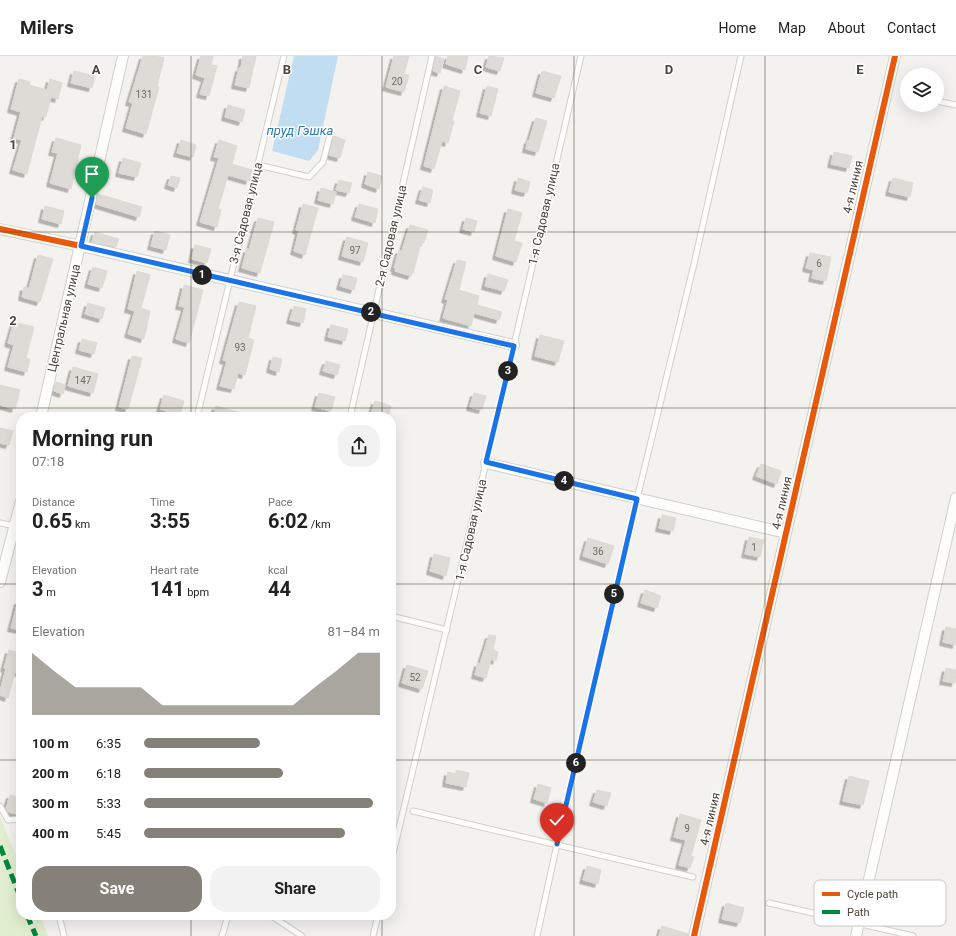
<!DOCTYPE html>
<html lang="en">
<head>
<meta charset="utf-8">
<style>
	:root { --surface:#fff; --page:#f2f2f2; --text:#222; --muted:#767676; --line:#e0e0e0; --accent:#868178 }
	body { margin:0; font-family:Roboto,sans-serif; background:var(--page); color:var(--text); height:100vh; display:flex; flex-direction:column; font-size:15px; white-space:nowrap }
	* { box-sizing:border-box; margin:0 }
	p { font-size:13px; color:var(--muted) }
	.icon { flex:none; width:22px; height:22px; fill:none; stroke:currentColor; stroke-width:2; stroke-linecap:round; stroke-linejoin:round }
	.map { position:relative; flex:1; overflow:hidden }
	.sheet { position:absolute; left:16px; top:356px; width:380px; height:508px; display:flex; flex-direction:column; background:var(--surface); border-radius:16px; box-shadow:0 4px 16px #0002 }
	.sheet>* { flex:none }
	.tools { position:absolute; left:900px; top:12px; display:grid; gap:8px }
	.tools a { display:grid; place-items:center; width:44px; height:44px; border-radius:50%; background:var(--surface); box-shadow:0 4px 16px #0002; font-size:20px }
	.pin { position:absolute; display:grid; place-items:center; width:34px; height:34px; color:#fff; margin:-41px -17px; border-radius:50% 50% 50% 0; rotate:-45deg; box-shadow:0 0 4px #0007 }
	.pin .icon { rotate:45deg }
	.km { position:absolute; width:20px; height:20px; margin:-10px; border-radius:50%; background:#222; color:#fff; font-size:11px; line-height:20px; text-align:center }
	.round { display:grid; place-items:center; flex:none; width:42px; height:42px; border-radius:16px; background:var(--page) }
	.head { display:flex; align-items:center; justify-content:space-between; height:68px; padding:0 16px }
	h1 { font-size:22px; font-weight:700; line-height:30px }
	.metrics { display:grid; grid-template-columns:repeat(3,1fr); gap:6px; height:68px; padding:4px 16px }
	.metrics div { display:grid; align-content:center }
	.metrics b { font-size:20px; font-weight:700 }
	.metrics small { font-size:11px; font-weight:400 }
	.metrics p { font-size:11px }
	.chart { height:112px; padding:8px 16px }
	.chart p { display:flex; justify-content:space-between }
	.chart svg { width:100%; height:72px; margin-top:4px; fill:var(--accent); opacity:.7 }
	.action { display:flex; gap:8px; margin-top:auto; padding:8px 16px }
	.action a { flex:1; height:46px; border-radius:16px; background:var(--accent); color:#fff; font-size:16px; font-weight:700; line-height:46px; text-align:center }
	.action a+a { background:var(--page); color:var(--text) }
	ul { padding:0 16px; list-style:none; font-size:13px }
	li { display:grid; grid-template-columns:64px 48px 1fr; align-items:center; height:30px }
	li i { height:10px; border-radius:5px; background:var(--accent) }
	header { display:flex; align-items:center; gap:24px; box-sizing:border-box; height:56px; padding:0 20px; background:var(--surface); border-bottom:1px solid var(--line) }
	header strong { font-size:19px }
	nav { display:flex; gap:22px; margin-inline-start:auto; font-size:14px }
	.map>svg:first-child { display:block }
</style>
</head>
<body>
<header>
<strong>Milers</strong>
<nav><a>Home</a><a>Map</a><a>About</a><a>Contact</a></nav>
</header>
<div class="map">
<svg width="956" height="880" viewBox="0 0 956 880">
	<defs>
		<filter id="shadow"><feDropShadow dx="-3.5" dy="3.5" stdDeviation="0" flood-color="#0004"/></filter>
	</defs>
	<rect width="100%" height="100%" fill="#f4f2ee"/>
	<path fill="#e1eecf" d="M 0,761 L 21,812 L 21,859 L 40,859 L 48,880 L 0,880 Z"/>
	<path fill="#c0ddf1" d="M 294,0 L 338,0 L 318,94 L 309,105 L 272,95 Z"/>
	<path fill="#dedbd6" stroke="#dcd9d4" filter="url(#shadow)" d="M 143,0 L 155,0 L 164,2 L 157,30 L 159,31 L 146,78 L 126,72 L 133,47 L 129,46 Z
		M 201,0 L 213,0 L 211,9 L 217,10 L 209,40 L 200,38 L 205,22 L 196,19 Z
		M 243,0 L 256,0 L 249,32 L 235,29 L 239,12 L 241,12 Z
		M 394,0 L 409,0 L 404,18 L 409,19 L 404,36 L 386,31 Z
		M 436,0 L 444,3 L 440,17 L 433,15 Z
		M 448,0 L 468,0 L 465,14 L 446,8 Z
		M 489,0 L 504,2 L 500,15 L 486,11 Z
		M 74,15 L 95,20 L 92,32 L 71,27 Z
		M 542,15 L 561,20 L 554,42 L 536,37 Z
		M 19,23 L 30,26 L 29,29 L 47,34 L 50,23 L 62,27 L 58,43 L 51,41 L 46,61 L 42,60 L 27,118 L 13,114 L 22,84 L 14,82 L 21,56 L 11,53 Z
		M 444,30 L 460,35 L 452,65 L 454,65 L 448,87 L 442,85 L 434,113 L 424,110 Z
		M 487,30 L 498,33 L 491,60 L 480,57 Z
		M 228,49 L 245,54 L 242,66 L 225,61 Z
		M 536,62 L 547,65 L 538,96 L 526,93 L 528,84 L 529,85 Z
		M 334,80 L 345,84 L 340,102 L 329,99 Z
		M 56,82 L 81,89 L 71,133 L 50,127 L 58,97 L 52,96 Z
		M 181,84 L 196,89 L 193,101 L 177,97 Z
		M 219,84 L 237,90 L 232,108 L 252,114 L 249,125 L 228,119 L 218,153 L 221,154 L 217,171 L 200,166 L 219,102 L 214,101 Z
		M 834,96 L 852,100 L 849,112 L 831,108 Z
		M 123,102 L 141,107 L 137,121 L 119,117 Z
		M 368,116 L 382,120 L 379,133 L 365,128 Z
		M 171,120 L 180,122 L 177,132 L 168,129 Z
		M 518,122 L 530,126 L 527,137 L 515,134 Z
		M 893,122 L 913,127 L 910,141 L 889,136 Z
		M 339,124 L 352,127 L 349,137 L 336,134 Z
		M 423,131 L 433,134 L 430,147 L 419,144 Z
		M 321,132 L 336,136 L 333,148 L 318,144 Z
		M 98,138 L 142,151 L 139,161 L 96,148 Z
		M 303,148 L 318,152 L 305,199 L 294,195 L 299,175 L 296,174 Z
		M 359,148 L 378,153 L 375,167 L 355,161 Z
		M 45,150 L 64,155 L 61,168 L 42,163 Z
		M 508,153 L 522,157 L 514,185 L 522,187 L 516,206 L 496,200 Z
		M 258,162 L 274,166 L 260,217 L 242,212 L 247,193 L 249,194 Z
		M 466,162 L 477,165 L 474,176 L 463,173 Z
		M 410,169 L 428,174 L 424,187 L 421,187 L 413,217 L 412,217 L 411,220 L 395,215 L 396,212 L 394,212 L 399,194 L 402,195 Z
		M 155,175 L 170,179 L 166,194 L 151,190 Z
		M 95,176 L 119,183 L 116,191 L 92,186 Z
		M 347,181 L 368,187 L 363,206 L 342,200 Z
		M 195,189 L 211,193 L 207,207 L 192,203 Z
		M 810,197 L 831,201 L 826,225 L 812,222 L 814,214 L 806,212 Z
		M 38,199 L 53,203 L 40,246 L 22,241 L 24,231 L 29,233 Z
		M 457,204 L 466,206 L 459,234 L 479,240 L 477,249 L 502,256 L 499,264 L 474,257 L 471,270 L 443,262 L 448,244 L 445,243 Z
		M 93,211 L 107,215 L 102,232 L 88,228 Z
		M 137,215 L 150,219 L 141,252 L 150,255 L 144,283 L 128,278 L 135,255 L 128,253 Z
		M 488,218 L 508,224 L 504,235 L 485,230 Z
		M 343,219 L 357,222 L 354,234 L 340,230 Z
		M 184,229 L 203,234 L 189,287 L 176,283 L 185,251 L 179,250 Z
		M 239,246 L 256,250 L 248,282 L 254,284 L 245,319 L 238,317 L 234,333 L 220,330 L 227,305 L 223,304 Z
		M 88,247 L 105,252 L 102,263 L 85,258 Z
		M 294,250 L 306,253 L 303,267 L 290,264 Z
		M 14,266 L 34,271 L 26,302 L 30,303 L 27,316 L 8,311 L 14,289 L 8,287 Z
		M 331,269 L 348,273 L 345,285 L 328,281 Z
		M 540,279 L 564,285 L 558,306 L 535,300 Z
		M 82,283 L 97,287 L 94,298 L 79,294 Z
		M 132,300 L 142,302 L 128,353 L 119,351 Z
		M 273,301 L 282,303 L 279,316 L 270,313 Z
		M 326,305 L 340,309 L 337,319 L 323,315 Z
		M 73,311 L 98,318 L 93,337 L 68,330 Z
		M 56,326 L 65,329 L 63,338 L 54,335 Z
		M 0,329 L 20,334 L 15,353 L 0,349 Z
		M 319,337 L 335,341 L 331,355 L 315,351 Z
		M 474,337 L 486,340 L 482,354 L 470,351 Z
		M 164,339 L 184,345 L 180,359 L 160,353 Z
		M 375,345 L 391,350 L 388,361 L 370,361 Z
		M 216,350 L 244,358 L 244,361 L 213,361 Z
		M 0,372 L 13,375 L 9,389 L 0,387 Z
		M 761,408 L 781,415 L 777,428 L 756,420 Z
		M 662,459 L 676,462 L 673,475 L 659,472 Z
		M 749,481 L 764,484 L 760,501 L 745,498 Z
		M 588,482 L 614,490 L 608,508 L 583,500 Z
		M 434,498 L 450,502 L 446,520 L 430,515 Z
		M 645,534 L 661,540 L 657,552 L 641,547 Z
		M 18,545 L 21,545 L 21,574 L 11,572 Z
		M 946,571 L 956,573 L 956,589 L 943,586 Z
		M 489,579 L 496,580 L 493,594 L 498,596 L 496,605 L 491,603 L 486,622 L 475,619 L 478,607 L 480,608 Z
		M 9,594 L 21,598 L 21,617 L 15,616 L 8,642 L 0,639 L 0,635 L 6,613 L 4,612 Z
		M 407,609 L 428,615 L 422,633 L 402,627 Z
		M 946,612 L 956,614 L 955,627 L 943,625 Z
		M 456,714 L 469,717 L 466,731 L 446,727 L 448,716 L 456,718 Z
		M 849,720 L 869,725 L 863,749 L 843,745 Z
		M 538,728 L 551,732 L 547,747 L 534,743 Z
		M 597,734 L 611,737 L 607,750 L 593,746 Z
		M 10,739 L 21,742 L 21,759 L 8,756 L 6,753 Z
		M 680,758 L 701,764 L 691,800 L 694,801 L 690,812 L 679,809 L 686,784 L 674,781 Z
		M 587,810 L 601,814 L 598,828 L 583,824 Z
		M 726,847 L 744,852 L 740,867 L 722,863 Z
		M 662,870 L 688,878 L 688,880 L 659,880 Z"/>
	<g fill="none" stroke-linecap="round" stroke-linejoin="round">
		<g stroke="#d2d0cb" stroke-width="7">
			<path id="service" d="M 937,45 L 956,49
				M 258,109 L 309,121 L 323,106 L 330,79
				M 197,361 L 284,0
				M 350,361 L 432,0
				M 0,467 L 21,471
				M 391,560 L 447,574
				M 0,750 L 8,764 L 21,763
				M 413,755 L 693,821
				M 391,806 L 514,289 L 581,0
				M 769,847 L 913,880
				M 270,859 L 302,880
				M 59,860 L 64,880
				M 222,880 L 228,859
				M 373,880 L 378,859
				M 537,880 L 557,788 L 637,443 L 694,208 L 741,0"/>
		</g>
		<g stroke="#d2d0cb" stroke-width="12">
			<path id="minor" d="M 0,173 L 81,190 L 514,289
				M 41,361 L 123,0
				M 486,407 L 786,477
				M 0,526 L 21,445
				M 694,880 L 895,0
				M 856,880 L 956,442"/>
		</g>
		<use href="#service" stroke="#fdfdfc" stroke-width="5"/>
		<use href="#minor" stroke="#fdfdfc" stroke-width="10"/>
		<path stroke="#00873e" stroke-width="5" stroke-dasharray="10 5" stroke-linecap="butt" d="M 0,790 L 21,843
			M 27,859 L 36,880"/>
		<g stroke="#fff" stroke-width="8">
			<path id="cycleway" d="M 0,173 L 81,190 L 514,289
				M 694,880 L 895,0"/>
		</g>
		<use href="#cycleway" stroke="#e8590c" stroke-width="6"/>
	</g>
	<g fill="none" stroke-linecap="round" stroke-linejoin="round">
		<g stroke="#fff" stroke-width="8">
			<path id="route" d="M 92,142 L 81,190 L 514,290 L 486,406 L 637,443 L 557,788"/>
		</g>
		<use href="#route" stroke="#1a73e8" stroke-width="5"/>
	</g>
	<path fill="none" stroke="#4b4439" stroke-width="1" stroke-opacity="0.55" d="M 191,0 L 191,361M 382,0 L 382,361M 574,0 L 574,880M 765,0 L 765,880M 0,176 L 956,176M 0,352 L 956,352M 0,528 L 21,528M 391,528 L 956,528M 0,704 L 21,704M 391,704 L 956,704M 191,859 L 191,880M 382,859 L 382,880"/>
	<g text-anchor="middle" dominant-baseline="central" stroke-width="3" stroke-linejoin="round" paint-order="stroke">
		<g font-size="10" fill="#706a61">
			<text x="397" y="25">20</text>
			<text x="144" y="38">131</text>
			<text x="355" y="194">97</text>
			<text x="819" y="207">6</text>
			<text x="240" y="291">93</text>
			<text x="83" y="324">147</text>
			<text x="754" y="491">1</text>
			<text x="598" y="495">36</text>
			<text x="415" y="621">52</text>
			<text x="687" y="772">9</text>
		</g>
		<g font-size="12" fill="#4b4439" stroke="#fff">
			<text transform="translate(853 131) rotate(-77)">4-я линия</text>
			<text transform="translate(246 157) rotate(-76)">3-я Садовая улица</text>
			<text transform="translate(544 158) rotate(-77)">1-я Садовая улица</text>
			<text transform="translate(391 180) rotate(-77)">2-я Садовая улица</text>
			<text transform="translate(64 262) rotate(-77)">Центральная улица</text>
			<text transform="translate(782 447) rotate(-77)">4-я линия</text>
			<text transform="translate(471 474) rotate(-77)">1-я Садовая улица</text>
			<text transform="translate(710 763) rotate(-77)">4-я линия</text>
		</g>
		<g font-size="13" font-style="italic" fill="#2e7ab2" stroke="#fff">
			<text x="300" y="74">пруд Гэшка</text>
		</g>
	</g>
	<rect x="814" y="824" width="132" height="46" rx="6" fill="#fff" stroke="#c9c7c4" stroke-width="1"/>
	<rect x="822" y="836" width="18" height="4" fill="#e8590c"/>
	<rect x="822" y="854" width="18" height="4" fill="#00873e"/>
	<g font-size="11" fill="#4b4439">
		<text x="847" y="842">Cycle path</text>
		<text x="847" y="860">Path</text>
	</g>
	<g font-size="13" text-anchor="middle" font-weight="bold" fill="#4b4439" stroke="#fff" stroke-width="3" stroke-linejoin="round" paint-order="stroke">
		<text x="96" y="18">A</text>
		<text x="287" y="18">B</text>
		<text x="478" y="18">C</text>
		<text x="669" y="18">D</text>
		<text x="860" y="18">E</text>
		<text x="13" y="93">1</text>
		<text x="13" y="269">2</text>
	</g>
</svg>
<div class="tools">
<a><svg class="icon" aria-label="layers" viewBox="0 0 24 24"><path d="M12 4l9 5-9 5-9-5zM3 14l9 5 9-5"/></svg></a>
</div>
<div class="pin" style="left:92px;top:142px;background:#1e9e55"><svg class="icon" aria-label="arrive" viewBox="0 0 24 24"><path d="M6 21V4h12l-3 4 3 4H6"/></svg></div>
<div class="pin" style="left:557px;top:788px;background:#d93025"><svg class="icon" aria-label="check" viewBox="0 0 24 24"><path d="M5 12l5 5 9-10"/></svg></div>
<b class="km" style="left:202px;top:219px">1</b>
<b class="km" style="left:371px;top:256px">2</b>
<b class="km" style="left:508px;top:315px">3</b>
<b class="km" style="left:564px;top:425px">4</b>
<b class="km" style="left:614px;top:538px">5</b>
<b class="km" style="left:576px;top:707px">6</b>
<section class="sheet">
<div class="head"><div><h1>Morning run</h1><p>07:18</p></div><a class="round"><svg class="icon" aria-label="share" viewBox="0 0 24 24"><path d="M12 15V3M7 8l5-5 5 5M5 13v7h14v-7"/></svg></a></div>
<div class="metrics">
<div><p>Distance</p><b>0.65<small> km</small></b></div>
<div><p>Time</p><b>3:55</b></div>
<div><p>Pace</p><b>6:02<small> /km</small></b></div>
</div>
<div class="metrics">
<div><p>Elevation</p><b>3<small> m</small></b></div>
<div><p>Heart rate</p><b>141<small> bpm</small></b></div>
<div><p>kcal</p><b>44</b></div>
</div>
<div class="chart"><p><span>Elevation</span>81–84 m</p>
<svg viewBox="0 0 160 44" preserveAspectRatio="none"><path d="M0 44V6L10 17L20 27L30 27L40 27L50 27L60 38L70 38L80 38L90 38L100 38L110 38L120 38L130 27L140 17L150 6L160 6V44z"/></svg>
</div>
<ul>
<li><b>100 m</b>6:35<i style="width:49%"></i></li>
<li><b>200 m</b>6:18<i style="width:59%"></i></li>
<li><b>300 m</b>5:33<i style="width:97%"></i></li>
<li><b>400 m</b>5:45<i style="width:85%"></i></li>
</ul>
<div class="action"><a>Save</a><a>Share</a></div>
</section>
</div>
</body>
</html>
